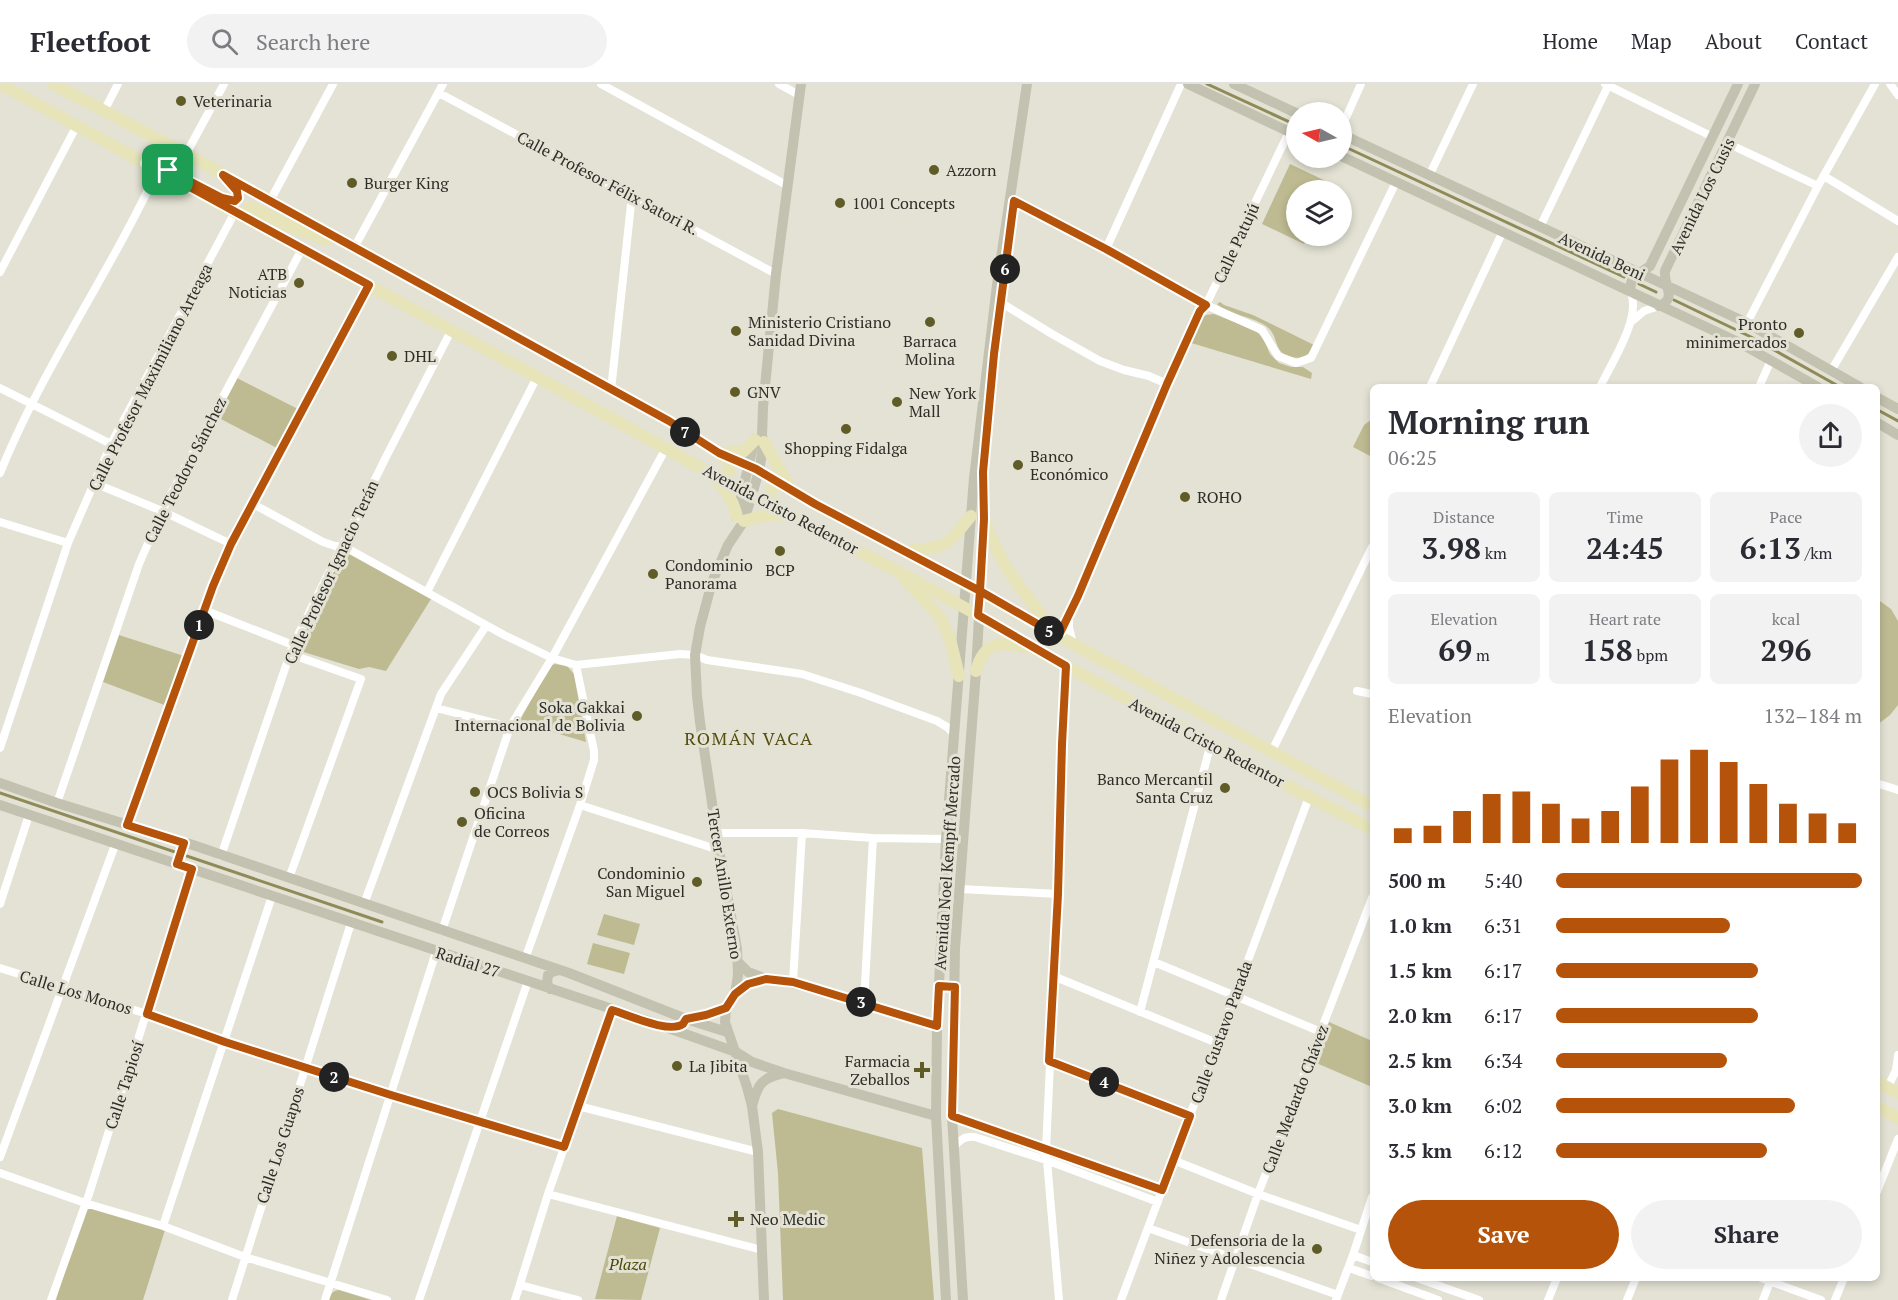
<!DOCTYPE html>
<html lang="en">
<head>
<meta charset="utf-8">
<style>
	:root { --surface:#fff; --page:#f2f2f3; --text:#2b2b33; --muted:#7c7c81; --line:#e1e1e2; --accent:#b45309 }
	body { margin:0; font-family:"PT Serif",serif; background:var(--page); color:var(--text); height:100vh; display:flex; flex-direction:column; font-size:22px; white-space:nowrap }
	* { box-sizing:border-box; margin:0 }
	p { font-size:20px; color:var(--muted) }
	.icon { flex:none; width:33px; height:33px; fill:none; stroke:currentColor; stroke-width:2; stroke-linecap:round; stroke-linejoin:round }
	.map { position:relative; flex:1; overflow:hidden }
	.panel { position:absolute; left:1370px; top:300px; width:510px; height:897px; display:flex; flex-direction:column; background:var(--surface); border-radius:9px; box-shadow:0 3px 9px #0003 }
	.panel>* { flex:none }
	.needle { width:39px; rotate:278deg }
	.buttons { position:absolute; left:1286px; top:18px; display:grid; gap:12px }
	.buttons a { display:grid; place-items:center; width:66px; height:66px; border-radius:50%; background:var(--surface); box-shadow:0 3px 9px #0003; font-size:30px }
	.pin { position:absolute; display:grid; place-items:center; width:51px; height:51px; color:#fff; margin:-26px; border-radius:12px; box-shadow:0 3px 9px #0006 }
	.km { position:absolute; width:30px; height:30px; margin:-15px; border-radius:50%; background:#222; color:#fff; font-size:16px; line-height:30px; text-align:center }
	.round { display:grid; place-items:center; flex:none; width:63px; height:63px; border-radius:32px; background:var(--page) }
	.summary { display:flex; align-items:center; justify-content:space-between; height:102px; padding:0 18px }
	h1 { font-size:33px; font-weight:700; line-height:45px }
	.metrics { display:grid; grid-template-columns:repeat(3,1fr); gap:9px; height:102px; padding:6px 18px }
	.metrics div { display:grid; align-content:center; border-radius:9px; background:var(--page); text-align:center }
	.metrics b { font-size:30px; font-weight:700 }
	.metrics small { font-size:16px; font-weight:400 }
	.metrics p { font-size:16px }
	.chart { height:168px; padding:12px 18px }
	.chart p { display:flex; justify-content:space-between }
	.chart svg { width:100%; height:108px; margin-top:6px; stroke:var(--accent); stroke-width:6 }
	.button { display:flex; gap:12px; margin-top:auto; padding:12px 18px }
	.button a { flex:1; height:69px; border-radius:36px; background:var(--accent); color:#fff; font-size:24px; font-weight:700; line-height:69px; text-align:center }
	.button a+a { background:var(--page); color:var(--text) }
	ul { padding:0 18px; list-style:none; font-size:20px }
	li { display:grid; grid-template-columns:96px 72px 1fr; align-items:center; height:45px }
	li i { height:15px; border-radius:8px; background:var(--accent) }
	header { display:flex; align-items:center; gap:36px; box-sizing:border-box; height:84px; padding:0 30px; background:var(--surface); border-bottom:2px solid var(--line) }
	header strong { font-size:28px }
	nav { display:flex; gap:33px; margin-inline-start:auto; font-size:21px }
	.search { width:420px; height:54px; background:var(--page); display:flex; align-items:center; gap:15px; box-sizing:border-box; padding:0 21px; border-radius:33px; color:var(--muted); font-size:22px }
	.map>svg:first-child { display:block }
</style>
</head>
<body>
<header>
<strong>Fleetfoot</strong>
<div class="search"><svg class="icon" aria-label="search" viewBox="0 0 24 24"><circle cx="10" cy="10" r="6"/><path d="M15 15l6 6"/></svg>Search here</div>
<nav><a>Home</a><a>Map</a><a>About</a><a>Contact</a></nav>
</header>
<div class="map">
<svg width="1898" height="1216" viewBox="0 0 1898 1216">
	<rect width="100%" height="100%" fill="#e3e2d4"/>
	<path fill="#bebb92" d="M 1290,80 L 1332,100 L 1329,106 L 1296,106 L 1296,152 L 1308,152 L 1304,160 L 1262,140 Z
		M 1220,218 L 1224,221 L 1253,231 L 1314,261 L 1309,269 L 1302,274 C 1269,274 1282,253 1266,242 C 1252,232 1229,231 1217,220 Z
		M 1214,230 L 1255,246 L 1263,254 L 1270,270 L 1279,279 L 1291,283 L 1303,283 L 1312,289 L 1311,295 L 1188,258 L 1203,233 L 1206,231 Z
		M 237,294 L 298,325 L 277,364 L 217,333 Z
		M 1372,335 L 1372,373 L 1353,363 L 1364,341 Z
		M 352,469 L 431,515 L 386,587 L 369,583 L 359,585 L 297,566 L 336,482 L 340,476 Z
		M 1877,515 L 1891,525 L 1898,537 L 1898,621 L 1890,631 L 1877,641 Z
		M 119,551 L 184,572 L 167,622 L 103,598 Z
		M 555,580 L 567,582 L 574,590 L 586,658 L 519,638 L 550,582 Z
		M 604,830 L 640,840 L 634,861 L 597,851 Z
		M 593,859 L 630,869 L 624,890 L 587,880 Z
		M 1329,938 L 1372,957 L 1372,1003 L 1314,978 Z
		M 778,1025 L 922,1064 L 934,1216 L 783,1216 L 778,1089 L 772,1029 Z
		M 88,1123 L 165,1146 L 143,1216 L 56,1216 L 84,1126 Z
		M 617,1132 L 660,1144 L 641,1216 L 595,1215 Z
		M 339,1206 L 371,1216 L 329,1216 C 331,1210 332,1207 339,1206 Z"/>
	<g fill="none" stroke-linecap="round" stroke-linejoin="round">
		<path stroke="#8f8b59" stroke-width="3" d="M 1207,0 L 1296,41
			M 1341,61 L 1624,193
			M 1639,200 L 1656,208
			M 1674,216 L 1751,253 L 1840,303
			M 1876,325 L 1898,337
			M 0,709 L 382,838"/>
		<path stroke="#fff" stroke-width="8" d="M 601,0 L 788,102
			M 779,0 L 799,11
			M 1605,0 L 1713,53
			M 1890,0 L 1898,11
			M 439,9 L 776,190
			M 104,27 L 118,0
			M 1341,45 L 1361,0
			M 1727,59 L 1818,102
			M 186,70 L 224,0
			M 1429,92 L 1473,0
			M 1824,92 L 1898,137
			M 270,117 L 333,0
			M 1013,117 L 1106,165 L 1206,221 L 1262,246 L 1278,272 L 1296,279 L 1311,274 L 1396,98
			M 1540,143 L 1609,0
			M 354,164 L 443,0
			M 1106,165 L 1181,0
			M 0,188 L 77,41
			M 1000,218 L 1052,250 L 1100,277 L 1124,286 L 1149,292 L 1167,300
			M 1631,238 L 1644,227 L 1659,222
			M 1747,239 L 1818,102 L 1875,0
			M 1831,287 L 1898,173
			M 1430,303 L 1503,147
			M 1600,303 C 1612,278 1641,235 1631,208
			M 1759,303 L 1771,276
			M 0,304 L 111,360
			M 611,306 L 632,111
			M 0,389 C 43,283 110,189 158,85
			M 94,399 L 162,427 L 231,460
			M 253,420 L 323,458 L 335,462 L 343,462 L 504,551 L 552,574 L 576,581 L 680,570 L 695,571 L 707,576 L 802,590 L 861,609 L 937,637 L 947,643 L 955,651
			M 0,438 L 68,459
			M 427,508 L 537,293
			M 204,526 L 293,561
			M 1069,534 L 1069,544 L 1073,559
			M 1056,550 L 1064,543 L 1078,512 L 1167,300 L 1200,227 L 1206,221 L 1289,48
			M 1357,607 L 1372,610
			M 436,624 L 510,643
			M 0,664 L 68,459 L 111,360 L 235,128
			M 1272,667 L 1372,463
			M 1876,699 L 1898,706
			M 57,719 L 139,480 L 162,427 L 302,165
			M 580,721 L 719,766
			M 127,741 L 213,502 L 231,460 L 369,201
			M 717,749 L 802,749 L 873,754 L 946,755
			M 221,772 L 293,561 L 386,373 L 451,247
			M 289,794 L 361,595 L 290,570
			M 960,805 L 1058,810
			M 0,820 L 29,731
			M 364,820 L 441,610 L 486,542
			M 442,847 L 510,643 L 552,574 L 666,364
			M 525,875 L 580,721 L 594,676 L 594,667 L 576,581
			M 1154,878 L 1321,948
			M 0,884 L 147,930 L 225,958 L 391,1011 L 480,1036 L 564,1063
			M 1053,892 L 1217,959
			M 793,898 L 802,749
			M 864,919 L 873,754
			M 1140,928 L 1211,659
			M 1049,977 L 1190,1032
			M 1888,1003 L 1896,986 L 1898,971
			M 578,1022 L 758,1068
			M 952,1032 L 1162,1106
			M 953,1064 C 960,1056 964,1052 975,1053 L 1046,1076 L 1158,1118
			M 0,1073 L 115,761
			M 1173,1076 L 1258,1110 L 1361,1146
			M 0,1089 L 85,1119 L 163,1142 L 245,1173 L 387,1216
			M 548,1110 L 762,1166
			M 1876,1110 L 1898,1055
			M 163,1142 L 272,812
			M 1148,1144 L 1338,1211
			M 1353,1171 L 1372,1178
			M 1349,1184 L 1372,1192
			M 1378,1194 L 1438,1216
			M 1417,1194 L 1479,1216
			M 1761,1194 L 1821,1216
			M 520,1201 L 578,1216
			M 51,1216 L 89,1110 L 192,785
			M 232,1216 L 351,839
			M 325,1216 L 436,868
			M 419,1216 L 528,897
			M 515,1216 L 548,1110 L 612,926
			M 1059,1216 L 1046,1065 L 1058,810 L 1066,582
			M 1121,1216 L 1309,713
			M 1221,1216 L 1258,1110 L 1372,814
			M 1336,1216 L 1353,1171 L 1372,1113
			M 1548,1216 L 1557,1194
			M 1627,1216 L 1636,1194
			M 1763,1216 L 1771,1195
			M 1835,1216 L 1844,1194"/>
		<path stroke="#c3c2b0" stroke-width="10" d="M 1188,0 L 1296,51
			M 1234,0 L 1296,29
			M 1341,50 L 1747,239 L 1860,303
			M 1341,72 L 1738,258 L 1818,303
			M 1631,208 C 1628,191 1640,190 1650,182 L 1738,0
			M 1659,222 C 1678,214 1663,202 1665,187 L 1755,0
			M 1876,313 L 1898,325
			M 1876,338 L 1898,351
			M 736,433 L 755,355
			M 0,699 L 57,719 L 193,761 L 569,889 L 686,935 L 727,948
			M 0,721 L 651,938 L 736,968 L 752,978 L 784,989 L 936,1032
			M 177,780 L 184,759
			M 738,878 L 748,888 L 766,895
			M 550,905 L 547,899 L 548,891 L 552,888 L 559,886
			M 735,910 L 748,900 L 760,895 L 780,896 L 864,919 L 937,942
			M 689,934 L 706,931 L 726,924
			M 752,1022 C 758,1000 761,994 784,989
			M 764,1216 L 758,1068 L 752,1022 L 747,1003 L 725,938 L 726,924 L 735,910 L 738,891 L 737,865 L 719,766 L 700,638 L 697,612 L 695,571 L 700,543 L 712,498 L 728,461 L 744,437 L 759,387 L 764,358 L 762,352 L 763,323 L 776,190 L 801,0
			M 946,1216 L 936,1032 L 937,942 L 946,755 L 974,394 L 997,201 L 1027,0
			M 963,1216 L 952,1032 L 955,864 L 976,587 L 982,480 L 983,388 L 990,312"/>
		<path stroke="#e7e4b9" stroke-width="12" d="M 0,0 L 564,308 L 744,408 L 897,487 L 978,531 L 1036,566 L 1309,713 L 1372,745
			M 53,0 L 186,70 L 669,337 L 719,369 L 756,385 L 815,420 L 953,493 L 1053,549 L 1372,722
			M 217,111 L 235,117 L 238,114 L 237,107 L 228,95
			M 254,137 L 247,130 L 248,125 L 251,123 L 287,141 L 328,156
			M 764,358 L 789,402
			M 723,369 L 744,367 L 755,356
			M 712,390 L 725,392 L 729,388 L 729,378 L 721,371
			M 715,395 C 726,407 734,417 737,433
			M 776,423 L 770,418 L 770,407 L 777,402 L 787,402
			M 984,436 C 991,455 999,473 1011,490 C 1024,510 1040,527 1052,548
			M 744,437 L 766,431 L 788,431
			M 908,467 C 948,463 946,462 971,432
			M 904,494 L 940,533 L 950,555 L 959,592
			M 976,587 C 984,558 999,557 1025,563
			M 1876,997 L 1898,1009
			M 1876,1022 L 1898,1034"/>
	</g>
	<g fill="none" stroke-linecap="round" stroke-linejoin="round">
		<g stroke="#fff" stroke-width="12">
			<path id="route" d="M 168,86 L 146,79 L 369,201 L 231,460 L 213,502 L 127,741 L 184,759 L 177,780 L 192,785 L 147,930 L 225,958 L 391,1011 L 564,1063 L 612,926 C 629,931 669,950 683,940 L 686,935 L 706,931 L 726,924 L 735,910 L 748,900 L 766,895 L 793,898 L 937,942 L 939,902 L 955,903 L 952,1032 L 1162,1106 L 1190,1032 L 1049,977 L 1058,810 L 1062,660 L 1066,582 L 978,531 L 980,507 L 1053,549 L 1056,550 L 1061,547 L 1078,512 L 1167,300 L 1200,227 L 1206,221 L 1106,165 L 1014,117 L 994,270 L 983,388 L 984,435 L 980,507 L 815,420 L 756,385 L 719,369 L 669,337 L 223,91 L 237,107 L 238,114 L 235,117 L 222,114 L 168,86"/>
		</g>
		<use href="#route" stroke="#b45309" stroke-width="8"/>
	</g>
	<g fill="#605c28" stroke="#e3e2d4" stroke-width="2">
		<circle cx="181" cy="17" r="6"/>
		<circle cx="934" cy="86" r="6"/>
		<circle cx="352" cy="99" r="6"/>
		<circle cx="840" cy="119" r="6"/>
		<circle cx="299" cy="199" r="6"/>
		<circle cx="930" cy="238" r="6"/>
		<circle cx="736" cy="247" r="6"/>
		<circle cx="1799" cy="249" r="6"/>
		<circle cx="392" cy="272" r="6"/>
		<circle cx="735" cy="308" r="6"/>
		<circle cx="897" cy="318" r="6"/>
		<circle cx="846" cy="345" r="6"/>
		<circle cx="1018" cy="381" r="6"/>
		<circle cx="1185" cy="413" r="6"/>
		<circle cx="780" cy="467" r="6"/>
		<circle cx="653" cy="490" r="6"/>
		<circle cx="637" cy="632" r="6"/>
		<circle cx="1225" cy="704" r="6"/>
		<circle cx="475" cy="708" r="6"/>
		<circle cx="462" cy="738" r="6"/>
		<circle cx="697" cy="798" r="6"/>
		<circle cx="677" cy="982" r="6"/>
		<path d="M919 977h6v6h6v6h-6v6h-6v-6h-6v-6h6z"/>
		<path d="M733 1126h6v6h6v6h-6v6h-6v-6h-6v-6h6z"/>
		<circle cx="1317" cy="1165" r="6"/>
	</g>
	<g text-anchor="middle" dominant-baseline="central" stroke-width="6" stroke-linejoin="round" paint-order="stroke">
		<g font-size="16" fill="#2e2d28" stroke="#e3e2d4" text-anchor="start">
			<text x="193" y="17">Veterinaria</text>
			<text x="946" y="86">Azzorn</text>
			<text x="364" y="99">Burger King</text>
			<text x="852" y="119">1001 Concepts</text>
			<text x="287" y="190" text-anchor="end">ATB<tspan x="287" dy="18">Noticias</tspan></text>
			<text x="748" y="238">Ministerio Cristiano<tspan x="748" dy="18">Sanidad Divina</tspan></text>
			<text x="1787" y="240" text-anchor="end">Pronto<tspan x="1787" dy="18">minimercados</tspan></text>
			<text x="930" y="257" text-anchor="middle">Barraca<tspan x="930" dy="18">Molina</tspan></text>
			<text x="404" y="272">DHL</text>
			<text x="747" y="308">GNV</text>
			<text x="909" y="309">New York<tspan x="909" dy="18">Mall</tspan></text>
			<text x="846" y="364" text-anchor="middle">Shopping Fidalga</text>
			<text x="1030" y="372">Banco<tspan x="1030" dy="18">Económico</tspan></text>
			<text x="1197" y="413">ROHO</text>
			<text x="665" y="481">Condominio<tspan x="665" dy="18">Panorama</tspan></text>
			<text x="780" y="486" text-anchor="middle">BCP</text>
			<text x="625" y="623" text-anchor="end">Soka Gakkai<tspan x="625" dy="18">Internacional de Bolivia</tspan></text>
			<text x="1213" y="695" text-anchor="end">Banco Mercantil<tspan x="1213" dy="18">Santa Cruz</tspan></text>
			<text x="487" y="708">OCS Bolivia S</text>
			<text x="474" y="729">Oficina<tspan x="474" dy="18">de Correos</tspan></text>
			<text x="685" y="789" text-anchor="end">Condominio<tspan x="685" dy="18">San Miguel</tspan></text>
			<text x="910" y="977" text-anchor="end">Farmacia<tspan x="910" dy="18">Zeballos</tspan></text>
			<text x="689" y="982">La Jibita</text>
			<text x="750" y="1135">Neo Medic</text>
			<text x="1305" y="1156" text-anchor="end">Defensoria de la<tspan x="1305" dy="18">Niñez y Adolescencia</tspan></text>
		</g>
		<g font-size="16" fill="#2e2d28" stroke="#e3e2d4">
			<text transform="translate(608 99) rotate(28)">Calle Profesor Félix Satori R.</text>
			<text transform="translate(1702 112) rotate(-64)">Avenida Los Cusis</text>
			<text transform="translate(1236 159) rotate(-65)">Calle Patujú</text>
			<text transform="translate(1602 172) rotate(25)">Avenida Beni</text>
			<text transform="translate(150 293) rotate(-63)">Calle Profesor Maximiliano Arteaga</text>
			<text transform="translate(185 386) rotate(-63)">Calle Teodoro Sánchez</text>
			<text transform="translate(781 425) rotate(28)">Avenida Cristo Redentor</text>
			<text transform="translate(331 488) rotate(-65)">Calle Profesor Ignacio Terán</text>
			<text transform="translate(1207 658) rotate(28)">Avenida Cristo Redentor</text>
			<text transform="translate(947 779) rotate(-86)">Avenida Noel Kempff Mercado</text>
			<text transform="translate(725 800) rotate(81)">Tercer Anillo Externo</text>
			<text transform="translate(468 878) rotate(18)">Radial 27</text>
			<text transform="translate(76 908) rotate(17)">Calle Los Monos</text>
			<text transform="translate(1221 948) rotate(-70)">Calle Gustavo Parada</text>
			<text transform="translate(124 1001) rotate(-72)">Calle Tapiosí</text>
			<text transform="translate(1295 1015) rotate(-69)">Calle Medardo Chávez</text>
			<text transform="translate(280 1061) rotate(-72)">Calle Los Guapos</text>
		</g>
		<g font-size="16" font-style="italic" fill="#4e4908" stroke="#e3e2d4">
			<text x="628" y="1180">Plaza</text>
		</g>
		<g font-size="18" letter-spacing="1.5" fill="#544f10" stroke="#e3e2d4">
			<text x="749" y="654">ROMÁN VACA</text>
		</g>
	</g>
</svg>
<div class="buttons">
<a><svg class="needle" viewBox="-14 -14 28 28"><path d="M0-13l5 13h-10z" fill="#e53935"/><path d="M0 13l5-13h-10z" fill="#7c7c81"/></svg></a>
<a><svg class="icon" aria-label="layers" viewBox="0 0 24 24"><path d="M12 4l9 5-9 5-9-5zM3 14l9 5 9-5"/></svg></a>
</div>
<div class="pin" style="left:168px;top:86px;background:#1e9e55"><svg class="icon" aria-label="arrive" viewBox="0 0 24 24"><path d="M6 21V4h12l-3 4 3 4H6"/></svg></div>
<b class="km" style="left:199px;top:541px">1</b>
<b class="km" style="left:334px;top:993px">2</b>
<b class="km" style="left:861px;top:918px">3</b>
<b class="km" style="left:1104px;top:998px">4</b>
<b class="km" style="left:1049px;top:547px">5</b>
<b class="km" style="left:1005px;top:185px">6</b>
<b class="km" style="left:685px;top:348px">7</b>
<section class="panel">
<div class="summary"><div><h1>Morning run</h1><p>06:25</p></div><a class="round"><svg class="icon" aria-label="share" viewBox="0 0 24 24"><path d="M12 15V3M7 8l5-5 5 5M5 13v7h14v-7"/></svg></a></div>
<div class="metrics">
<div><p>Distance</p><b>3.98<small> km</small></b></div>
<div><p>Time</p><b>24:45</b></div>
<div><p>Pace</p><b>6:13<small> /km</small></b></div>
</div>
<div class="metrics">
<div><p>Elevation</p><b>69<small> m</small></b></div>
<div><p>Heart rate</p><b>158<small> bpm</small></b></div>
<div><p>kcal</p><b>296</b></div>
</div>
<div class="chart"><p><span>Elevation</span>132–184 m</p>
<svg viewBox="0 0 160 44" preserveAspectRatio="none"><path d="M5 44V38M15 44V37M25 44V31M35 44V24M45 44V23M55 44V28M65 44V34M75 44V31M85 44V21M95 44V10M105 44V6M115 44V11M125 44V20M135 44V28M145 44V32M155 44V36"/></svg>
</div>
<ul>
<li><b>500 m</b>5:40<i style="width:100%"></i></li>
<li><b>1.0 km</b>6:31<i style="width:57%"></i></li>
<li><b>1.5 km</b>6:17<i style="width:66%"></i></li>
<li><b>2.0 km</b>6:17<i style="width:66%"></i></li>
<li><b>2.5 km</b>6:34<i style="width:56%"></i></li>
<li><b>3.0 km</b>6:02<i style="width:78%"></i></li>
<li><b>3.5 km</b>6:12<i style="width:69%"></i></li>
</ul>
<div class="button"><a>Save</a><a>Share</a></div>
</section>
</div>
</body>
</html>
